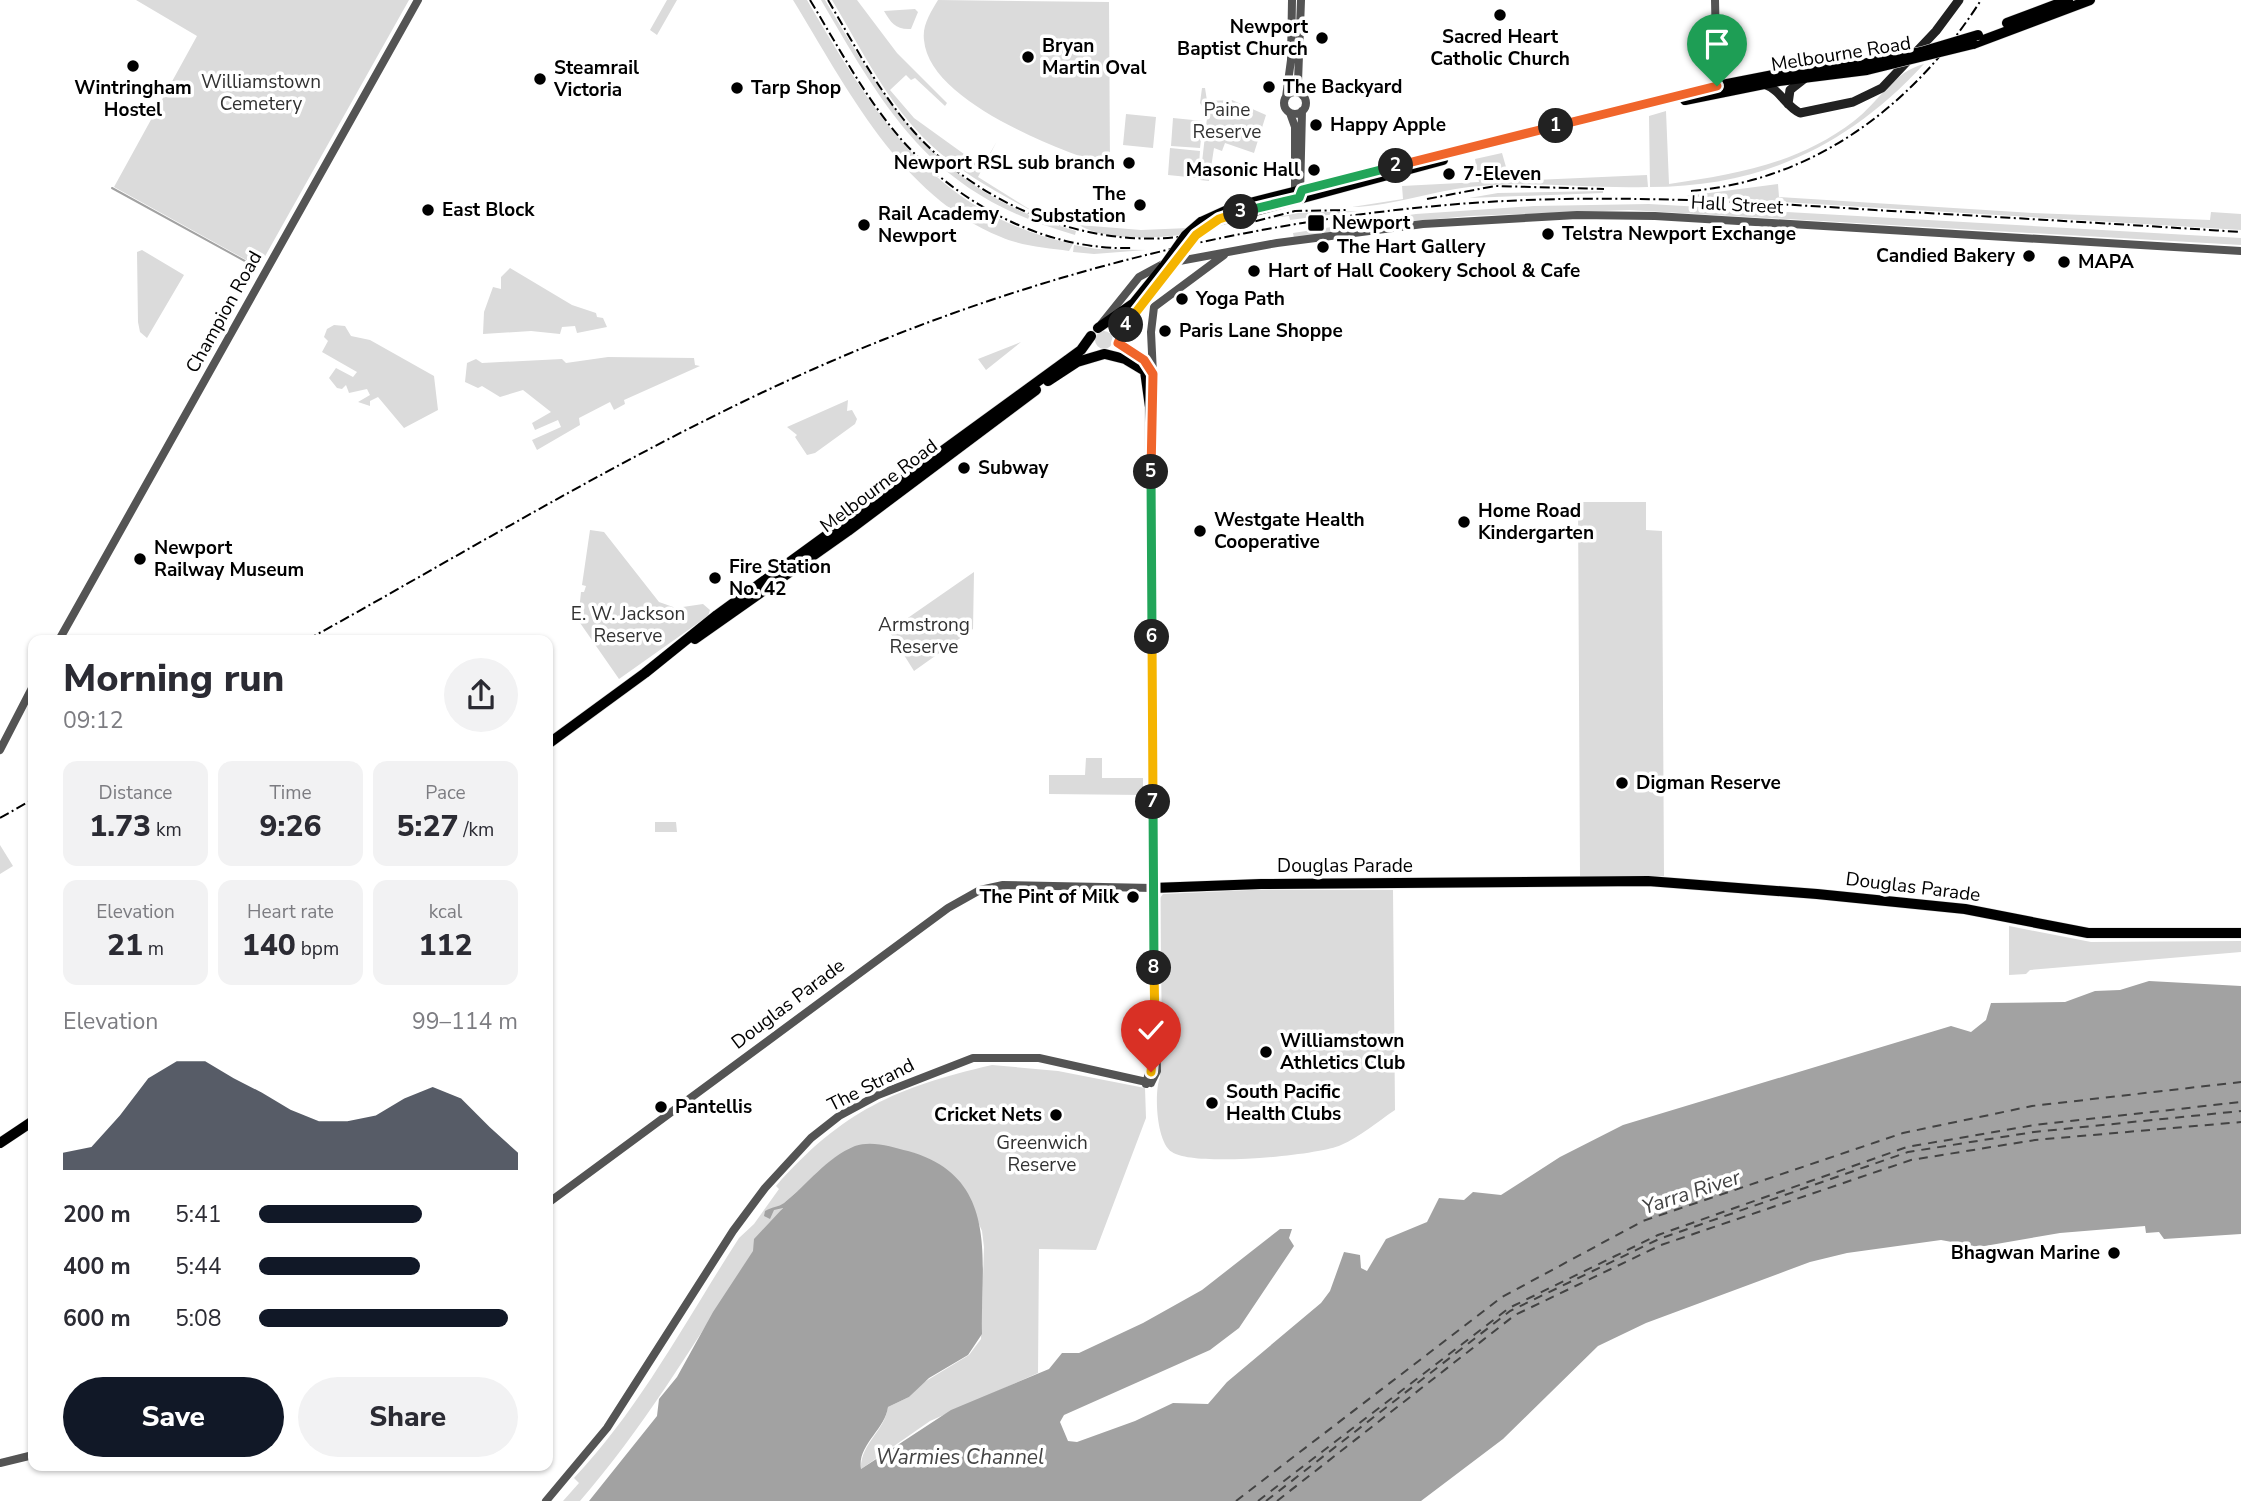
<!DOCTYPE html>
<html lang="en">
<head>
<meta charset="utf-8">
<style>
	:root { --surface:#fff; --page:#f2f2f3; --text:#2b2b33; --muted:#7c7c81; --accent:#111827 }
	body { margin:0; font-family:"Nunito Sans",sans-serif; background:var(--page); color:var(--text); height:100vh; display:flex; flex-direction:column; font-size:26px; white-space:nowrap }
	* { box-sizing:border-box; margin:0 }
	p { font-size:23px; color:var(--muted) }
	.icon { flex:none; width:38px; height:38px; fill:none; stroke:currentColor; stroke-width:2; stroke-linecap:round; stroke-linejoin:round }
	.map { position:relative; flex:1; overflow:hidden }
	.sheet { position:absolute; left:28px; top:635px; width:525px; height:836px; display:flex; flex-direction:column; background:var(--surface); border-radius:14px; box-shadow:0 2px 5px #0004 }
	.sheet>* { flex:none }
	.pin { position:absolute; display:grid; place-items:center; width:60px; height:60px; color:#fff; margin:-72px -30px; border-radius:50% 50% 50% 0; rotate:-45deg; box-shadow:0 0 7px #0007 }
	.pin .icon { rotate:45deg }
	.km { position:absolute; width:35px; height:35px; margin:-18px; border-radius:50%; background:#222; color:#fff; font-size:19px; line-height:35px; text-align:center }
	.round { display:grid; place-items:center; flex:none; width:74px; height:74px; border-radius:37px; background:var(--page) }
	.headline { display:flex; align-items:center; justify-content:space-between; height:119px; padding:0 35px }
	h1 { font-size:38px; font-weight:800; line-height:52px }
	.metrics { display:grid; grid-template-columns:repeat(3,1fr); gap:10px; height:119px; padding:7px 35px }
	.metrics div { display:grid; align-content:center; border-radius:14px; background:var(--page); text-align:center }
	.metrics b { font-size:30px; font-weight:800 }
	.metrics small { font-size:19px; font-weight:400 }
	.metrics p { font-size:19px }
	.chart { height:196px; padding:14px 35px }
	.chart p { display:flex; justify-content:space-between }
	.chart svg { width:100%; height:126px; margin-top:7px; fill:var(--accent); opacity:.7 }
	.action { display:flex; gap:14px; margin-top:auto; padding:14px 35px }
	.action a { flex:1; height:80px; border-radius:42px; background:var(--accent); color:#fff; font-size:28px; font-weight:800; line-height:80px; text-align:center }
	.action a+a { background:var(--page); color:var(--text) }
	ul { padding:0 35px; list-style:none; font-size:23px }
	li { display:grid; grid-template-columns:112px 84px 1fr; align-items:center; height:52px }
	li i { height:18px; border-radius:9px; background:var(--accent) }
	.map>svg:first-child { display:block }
</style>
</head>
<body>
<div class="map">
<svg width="2241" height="1501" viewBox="0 0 2241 1501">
	<rect width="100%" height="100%" fill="#fff"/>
	<path fill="#dbdbdb" d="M 136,0 L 409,0 L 259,267 L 114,187 L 197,36 Z
		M 667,0 L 677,0 L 657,35 L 650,30 Z
		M 793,0 L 807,0 C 874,114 933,214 1073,244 L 1069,251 C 1047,248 1021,246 1001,237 C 900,196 847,88 793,0 Z
		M 821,0 L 825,0 C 892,113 942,193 1076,231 L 1075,235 C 934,195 891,120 821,0 Z
		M 832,0 L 857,0 L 897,53 L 947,103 L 945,106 L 915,78 L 911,80 L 906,75 L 890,90 L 914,118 L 982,167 L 997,141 L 978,177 L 1034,212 C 998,193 961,173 931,145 C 888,105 862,50 832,0 Z
		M 938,0 L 1109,2 L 1110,167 C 1060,150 929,102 924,40 C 922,25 931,12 938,0 Z
		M 915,9 L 918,12 L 911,29 C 896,30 891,23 884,11 Z
		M 1924,64 C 1848,146 1762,187 1650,187 L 1649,116 L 1666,111 L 1669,184 C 1736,174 1798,164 1854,121 C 1879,102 1893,72 1924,64 Z
		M 1202,88 L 1205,88 L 1208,107 L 1208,101 L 1232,100 L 1266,115 L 1254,153 L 1225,143 L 1222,151 L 1214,148 L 1209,181 L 1200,180 L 1208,109 L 1204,109 L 1200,103 Z
		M 1126,114 L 1156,117 L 1153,148 L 1123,145 Z
		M 1173,118 L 1203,121 L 1200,148 L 1171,146 Z
		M 1170,148 L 1200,151 L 1198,178 L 1168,175 Z
		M 1502,153 L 1510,181 L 1647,175 L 1648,187 C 1592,189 1536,181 1480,186 C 1436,189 1396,206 1352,207 L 1403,199 L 1402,186 L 1479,182 L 1475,159 Z
		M 1778,184 L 1779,197 L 2033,213 L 2210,220 L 2211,212 L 2241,214 L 2241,230 L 1686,196 Z
		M 1603,191 L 1603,193 L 1469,198 L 1498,193 Z
		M 1649,204 L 2241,238 L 2241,245 L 1629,210 L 1469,216 L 1392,223 L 1294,238 L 1293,233 L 1416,214 L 1534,206 Z
		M 1358,211 L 1290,220 L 1289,216 L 1273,218 L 1298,213 Z
		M 1079,225 L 1141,230 L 1189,228 L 1183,235 C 1152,238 1105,241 1079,225 Z
		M 1074,245 L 1097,249 L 1146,250 L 1094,254 L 1073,252 Z
		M 142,250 L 184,275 L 147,338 L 140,332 L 138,322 L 137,252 Z
		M 510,268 L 572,305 L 596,313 L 597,317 L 603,318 L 607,327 L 577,333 L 575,326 L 562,327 L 560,334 L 531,331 L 483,334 L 484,312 L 493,287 L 501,289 L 501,277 Z
		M 334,325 L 345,326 L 351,336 L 370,340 L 434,376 L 438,410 L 404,428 L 378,397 L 370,401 L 370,406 L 358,402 L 370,395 L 367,389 L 349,393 L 346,385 L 342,389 L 337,388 L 329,378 L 336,368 L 353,377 L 357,372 L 322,352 L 328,341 L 324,337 L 327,329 Z
		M1095 340a9 9 0 1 1 18 0a9 9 0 1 1-18 0Z
		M 1021,342 L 986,370 L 978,359 Z
		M 608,357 L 694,358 L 695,365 L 700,366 L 624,400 L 625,404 L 614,410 L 610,402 L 579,418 L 580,425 L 537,450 L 532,440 L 561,427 L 558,420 L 535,430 L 532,423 L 551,412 L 523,390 L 500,397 L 482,386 L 478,388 L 465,382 L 467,363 L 476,359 L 482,363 L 562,359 L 566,363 Z
		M 848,400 L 847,411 L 852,410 L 857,419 L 855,424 L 815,453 L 807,455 L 795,437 L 797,435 L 787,427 Z
		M 1578,502 L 1646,502 L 1646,530 L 1662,531 L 1664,876 L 1580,876 Z
		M 590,530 L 604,532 L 659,602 L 676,608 L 703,604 L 710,610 L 708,616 L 619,679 L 578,620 L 581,592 L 584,592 L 586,586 L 582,585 Z
		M 974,572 L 973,629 L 914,671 L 889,631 Z
		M 1086,758 L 1102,758 L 1102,778 L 1143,778 L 1143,795 L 1049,794 L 1049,775 L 1085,775 Z
		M 655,822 L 676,822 L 677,832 L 655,832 Z
		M 0,845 L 13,866 L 0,874 Z
		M 1251,890 L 1393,890 L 1395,1110 C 1377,1122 1360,1137 1341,1145 C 1317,1156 1192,1167 1172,1152 C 1156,1142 1154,1092 1160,1077 L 1160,898 L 1163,894 Z
		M 2009,926 L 2091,942 L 2241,941 L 2241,952 L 2030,970 L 2026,974 L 2009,975 Z
		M 992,1065 L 1058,1071 L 1145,1088 L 1146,1118 L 1096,1250 L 1039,1249 L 1038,1373 L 930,1421 L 861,1469 C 860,1444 885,1431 888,1407 L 909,1397 L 921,1384 L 969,1355 L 981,1339 L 984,1247 L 982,1231 L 962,1185 L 948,1172 L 914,1153 L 859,1145 L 836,1157 L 783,1204 C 781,1223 758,1228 754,1251 C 698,1336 647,1424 580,1501 L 563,1501 L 579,1483 L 574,1478 C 641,1407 686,1320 739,1238 L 754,1224 L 779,1189 L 776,1186 C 842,1111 896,1087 992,1065 Z"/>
	<path fill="#a2a2a2" d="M 2149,981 L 2241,986 L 2241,1234 L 2164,1239 L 2159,1232 L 2146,1233 L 2145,1226 L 2060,1233 L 1979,1247 L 1941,1240 L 1847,1253 L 1810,1262 L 1646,1323 L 1598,1346 L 1503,1439 L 1421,1501 L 589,1501 L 657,1416 L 659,1399 L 677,1377 L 713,1312 L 753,1251 L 754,1239 L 783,1208 L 774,1210 L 770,1219 L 764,1216 L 765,1211 C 771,1207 779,1207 784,1203 C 808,1184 826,1158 855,1146 C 872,1140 892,1147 908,1151 C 1002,1177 980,1263 982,1334 L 968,1355 L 929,1378 L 909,1397 L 888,1407 C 885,1430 857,1445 861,1469 L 951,1410 L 1049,1369 L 1062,1353 L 1079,1353 L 1143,1323 L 1202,1290 L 1280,1229 L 1292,1229 L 1289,1238 L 1294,1246 L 1239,1328 L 1210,1350 L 1064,1415 L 1060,1422 L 1068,1441 L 1077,1442 L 1135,1421 L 1173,1403 L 1208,1404 L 1227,1382 L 1321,1303 L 1330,1291 L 1344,1252 L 1360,1255 L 1361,1268 L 1367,1271 L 1386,1239 L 1427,1222 L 1439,1198 L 1464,1200 L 1473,1192 L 1501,1195 L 1560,1157 L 1623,1125 L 1951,1026 L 1971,1032 L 1986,1020 L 1991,1003 L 2065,1002 L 2095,991 L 2120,990 Z"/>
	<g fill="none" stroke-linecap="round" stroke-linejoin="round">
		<path stroke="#a2a2a2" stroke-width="2" d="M 112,188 L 254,266"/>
		<path stroke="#434343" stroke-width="2" stroke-dasharray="9 7" stroke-linecap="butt" d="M 1236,1501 L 1502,1297 L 1643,1221 L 1903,1133 L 2032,1106 L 2241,1082
			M 1258,1501 L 1509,1308 L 1658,1235 L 1907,1147 L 2035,1125 L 2241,1102
			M 1266,1501 L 1510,1311 L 1659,1239 L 1908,1152 L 2034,1132 L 2241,1111
			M 1277,1501 L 1515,1315 L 1661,1245 L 1911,1160 L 2035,1140 L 2241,1122"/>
		<g stroke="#dbdbdb" stroke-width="11">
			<path id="primary" d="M 2007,23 L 2068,0
				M 1973,44 L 2090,0
				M 1685,100 L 1779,81 L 1867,70
				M 1201,222 L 1234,207 L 1717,86 L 1783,73 L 1863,64
				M 1214,222 L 1443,160
				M 1098,328 L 1134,303 L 1164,266
				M 1118,342 L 1128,323 L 1174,264
				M 1118,343 L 1144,360 L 1153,379
				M 1105,354 L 1125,359 L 1145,371 L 1150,407 L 1153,888 L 1261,884 L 1648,881 L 1817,894 L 1965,909 L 2088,933 L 2241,933
				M 1048,381 L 1077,362 L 1104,354
				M 695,639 L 848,531 L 1036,390
				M 548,744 L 645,673 L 717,615 L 1081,350 L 1091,336
				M 0,1143 L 33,1121"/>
		</g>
		<path stroke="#545454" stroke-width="8" d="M 1301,0 L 1298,82 L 1303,96
			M 1715,0 L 1717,92
			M1284 103a11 11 0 1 1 22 0a11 11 0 1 1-22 0Z
			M 1286,97 L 1291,60 L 1292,0
			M 1290,113 L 1295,127 L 1295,192 L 1298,195
			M 1300,195 L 1302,111
			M 1102,323 L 1139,277 L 1163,264 L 1277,243 L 1423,224 L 1577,215 L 1655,216 L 2241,251
			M 1153,374 L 1151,332 L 1154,307 L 1224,255
			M 59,640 L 418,0
			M 0,750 L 33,686
			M 1146,1084 L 1152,1061
			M 548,1203 L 948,908 L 980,890 L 1003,885 L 1153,888 L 1157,1071 L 1151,1083
			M 0,1463 L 33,1455
			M 546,1501 L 607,1428 L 733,1231 L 765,1188 L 811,1138 L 839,1116 L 878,1095 L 973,1058 L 1039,1058 L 1151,1083"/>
		<path stroke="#212121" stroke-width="9" d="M 1764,84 C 1781,90 1785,106 1800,113 L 1853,102 L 1882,88 L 1936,31 L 1959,0
			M 1788,104 L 1790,90 L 1804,79"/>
		<use href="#primary" stroke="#000" stroke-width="10"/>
		<path stroke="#000" stroke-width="2" stroke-dasharray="10 3.5 2 3.5" stroke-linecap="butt" d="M 810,0 C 836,43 860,88 891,127 C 947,198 1040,251 1132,248
			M 828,0 C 855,46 880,94 916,134 C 982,206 1089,250 1186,236
			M 1691,191 C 1816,180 1915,104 1981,0
			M 1427,199 L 1495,186 L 1604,189
			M 1237,226 L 1295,211 L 1348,210
			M 307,640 C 497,535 683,419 885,339 C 1068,266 1261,220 1458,204 C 1597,193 1736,201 1875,210 C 1997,217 2119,224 2241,232
			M 0,818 L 33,799"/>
		<g stroke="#dbdbdb" stroke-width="11" stroke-linecap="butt">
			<path id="primary-bridge" d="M 1863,64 L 1921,52 L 1978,35
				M 1867,70 L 1973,44
				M 1174,264 L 1193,238 L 1213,222
				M 1164,266 L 1186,235 L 1201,222"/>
		</g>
		<use href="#primary-bridge" stroke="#000" stroke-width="10"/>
	</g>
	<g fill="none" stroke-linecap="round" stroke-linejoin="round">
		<g stroke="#fff" stroke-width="14">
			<path id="split-1" d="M 1556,126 L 1717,86"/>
		</g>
		<g stroke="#fff" stroke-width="14">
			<path id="split-2" d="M 1396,166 L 1556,126"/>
		</g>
		<g stroke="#fff" stroke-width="14">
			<path id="split-3" d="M 1241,212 L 1299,198 L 1302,190 L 1396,166"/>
		</g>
		<g stroke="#fff" stroke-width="14">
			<path id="split-4" d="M 1126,325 L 1196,235 L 1219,219 L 1241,212"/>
		</g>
		<g stroke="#fff" stroke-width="14">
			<path id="split-5" d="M 1126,325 L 1118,343 L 1144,360 L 1153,374 L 1151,472"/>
		</g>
		<g stroke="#fff" stroke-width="14">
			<path id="split-6" d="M 1151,472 L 1152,637"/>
		</g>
		<g stroke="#fff" stroke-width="14">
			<path id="split-7" d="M 1152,637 L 1153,802"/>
		</g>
		<g stroke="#fff" stroke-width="14">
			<path id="split-8" d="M 1153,802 L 1154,968"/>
		</g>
		<g stroke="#fff" stroke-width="14">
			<path id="split-9" d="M 1151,1072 L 1155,1030 L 1154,968"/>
		</g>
		<use href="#split-1" stroke="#f0652b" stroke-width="9"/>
		<use href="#split-2" stroke="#f0652b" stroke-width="9"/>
		<use href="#split-3" stroke="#22a559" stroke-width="9"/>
		<use href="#split-4" stroke="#f5b400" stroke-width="9"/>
		<use href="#split-5" stroke="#f0652b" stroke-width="9"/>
		<use href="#split-6" stroke="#22a559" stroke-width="9"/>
		<use href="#split-7" stroke="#f5b400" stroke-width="9"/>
		<use href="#split-8" stroke="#22a559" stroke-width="9"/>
		<use href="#split-9" stroke="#f5b400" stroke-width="9"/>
	</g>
	<g fill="#000" stroke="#fff" stroke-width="2.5">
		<circle cx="1500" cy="15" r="7"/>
		<circle cx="1322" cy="38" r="7"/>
		<circle cx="1028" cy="57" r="7"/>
		<circle cx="133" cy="66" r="7"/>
		<circle cx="540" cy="79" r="7"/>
		<circle cx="1269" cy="87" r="7"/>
		<circle cx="737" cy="88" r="7"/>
		<circle cx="1316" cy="125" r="7"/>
		<circle cx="1129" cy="163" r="7"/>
		<circle cx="1314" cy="170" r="7"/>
		<circle cx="1449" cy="174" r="7"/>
		<circle cx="1140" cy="205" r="7"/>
		<circle cx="428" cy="210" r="7"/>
		<rect x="1307" y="214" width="18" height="18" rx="3.5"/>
		<circle cx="864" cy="225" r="7"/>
		<circle cx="1548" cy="234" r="7"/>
		<circle cx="1323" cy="247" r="7"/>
		<circle cx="2029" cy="256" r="7"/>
		<circle cx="2064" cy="262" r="7"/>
		<circle cx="1254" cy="271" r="7"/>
		<circle cx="1182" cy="299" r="7"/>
		<circle cx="1165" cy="331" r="7"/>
		<circle cx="964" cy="468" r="7"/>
		<circle cx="1464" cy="522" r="7"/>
		<circle cx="1200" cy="531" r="7"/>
		<circle cx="140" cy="559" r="7"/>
		<circle cx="715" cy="578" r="7"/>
		<circle cx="1622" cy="783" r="7"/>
		<circle cx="1133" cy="897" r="7"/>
		<circle cx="1266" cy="1052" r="7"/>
		<circle cx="1212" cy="1103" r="7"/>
		<circle cx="661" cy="1107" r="7"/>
		<circle cx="1056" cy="1115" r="7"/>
		<circle cx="2114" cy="1253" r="7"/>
	</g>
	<g text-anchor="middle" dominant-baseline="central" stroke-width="7" stroke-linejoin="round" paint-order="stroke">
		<g font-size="19" font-weight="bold" fill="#000" stroke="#fff" text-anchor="start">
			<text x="1308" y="27" text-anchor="end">Newport<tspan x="1308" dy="22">Baptist Church</tspan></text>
			<text x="1500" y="37" text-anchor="middle">Sacred Heart<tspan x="1500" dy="22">Catholic Church</tspan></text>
			<text x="1042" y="46">Bryan<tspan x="1042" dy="22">Martin Oval</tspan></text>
			<text x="554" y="68">Steamrail<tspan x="554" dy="22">Victoria</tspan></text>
			<text x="1283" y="87">The Backyard</text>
			<text x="133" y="88" text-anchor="middle">Wintringham<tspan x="133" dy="22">Hostel</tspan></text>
			<text x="751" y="88">Tarp Shop</text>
			<text x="1330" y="125">Happy Apple</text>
			<text x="1115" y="163" text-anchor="end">Newport RSL sub branch</text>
			<text x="1300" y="170" text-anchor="end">Masonic Hall</text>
			<text x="1463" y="174">7-Eleven</text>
			<text x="1126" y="194" text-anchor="end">The<tspan x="1126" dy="22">Substation</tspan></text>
			<text x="442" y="210">East Block</text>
			<text x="878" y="214">Rail Academy<tspan x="878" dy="22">Newport</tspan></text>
			<text x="1332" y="223">Newport</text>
			<text x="1562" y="234">Telstra Newport Exchange</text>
			<text x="1337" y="247">The Hart Gallery</text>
			<text x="2015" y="256" text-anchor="end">Candied Bakery</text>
			<text x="2078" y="262">MAPA</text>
			<text x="1268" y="271">Hart of Hall Cookery School &amp; Cafe</text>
			<text x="1196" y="299">Yoga Path</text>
			<text x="1179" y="331">Paris Lane Shoppe</text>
			<text x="978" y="468">Subway</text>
			<text x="1478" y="511">Home Road<tspan x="1478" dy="22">Kindergarten</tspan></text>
			<text x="1214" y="520">Westgate Health<tspan x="1214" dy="22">Cooperative</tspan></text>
			<text x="154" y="548">Newport<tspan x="154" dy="22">Railway Museum</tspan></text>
			<text x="729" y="567">Fire Station<tspan x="729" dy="22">No. 42</tspan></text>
			<text x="1636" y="783">Digman Reserve</text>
			<text x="1119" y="897" text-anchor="end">The Pint of Milk</text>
			<text x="1280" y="1041">Williamstown<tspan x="1280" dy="22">Athletics Club</tspan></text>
			<text x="1226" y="1092">South Pacific<tspan x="1226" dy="22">Health Clubs</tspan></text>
			<text x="675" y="1107">Pantellis</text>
			<text x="1042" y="1115" text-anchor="end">Cricket Nets</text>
			<text x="2100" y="1253" text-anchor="end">Bhagwan Marine</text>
		</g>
		<g font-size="19" fill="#000" stroke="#fff">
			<text transform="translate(1841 54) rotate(-9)">Melbourne Road</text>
			<text transform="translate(1737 205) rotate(3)">Hall Street</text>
			<text transform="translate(224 312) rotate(-61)">Champion Road</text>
			<text transform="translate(879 486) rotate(-37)">Melbourne Road</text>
			<text x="1345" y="866">Douglas Parade</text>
			<text transform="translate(1913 887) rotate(7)">Douglas Parade</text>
			<text transform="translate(788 1004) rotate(-37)">Douglas Parade</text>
			<text transform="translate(871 1085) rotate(-27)">The Strand</text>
		</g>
		<g font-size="19" fill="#323232" stroke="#fff">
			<text x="261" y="82">Williamstown<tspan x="261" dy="22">Cemetery</tspan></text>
			<text x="1227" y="110">Paine<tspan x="1227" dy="22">Reserve</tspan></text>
			<text x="628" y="614">E. W. Jackson<tspan x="628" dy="22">Reserve</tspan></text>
			<text x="924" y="625">Armstrong<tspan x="924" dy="22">Reserve</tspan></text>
			<text x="1042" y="1143">Greenwich<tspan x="1042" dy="22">Reserve</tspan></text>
		</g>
		<g font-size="21" font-style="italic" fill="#434343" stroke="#fff">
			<text transform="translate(1691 1192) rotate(-18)">Yarra River</text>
			<text x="960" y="1457">Warmies Channel</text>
		</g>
	</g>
</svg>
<div class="pin" style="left:1717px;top:86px;background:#1e9e55"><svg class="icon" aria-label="arrive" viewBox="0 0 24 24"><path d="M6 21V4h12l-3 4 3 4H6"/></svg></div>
<div class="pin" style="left:1151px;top:1072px;background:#d93025"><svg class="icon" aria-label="check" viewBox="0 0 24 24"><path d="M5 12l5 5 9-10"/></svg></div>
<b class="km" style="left:1556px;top:126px">1</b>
<b class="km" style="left:1396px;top:166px">2</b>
<b class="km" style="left:1241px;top:212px">3</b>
<b class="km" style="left:1126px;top:325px">4</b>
<b class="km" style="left:1151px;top:472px">5</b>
<b class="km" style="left:1152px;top:637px">6</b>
<b class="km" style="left:1153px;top:802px">7</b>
<b class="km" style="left:1154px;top:968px">8</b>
<section class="sheet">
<div class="headline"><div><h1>Morning run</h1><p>09:12</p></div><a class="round"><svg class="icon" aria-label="share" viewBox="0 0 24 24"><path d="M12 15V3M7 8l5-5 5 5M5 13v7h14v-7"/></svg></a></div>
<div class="metrics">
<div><p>Distance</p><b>1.73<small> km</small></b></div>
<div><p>Time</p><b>9:26</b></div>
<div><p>Pace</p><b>5:27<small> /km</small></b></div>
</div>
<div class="metrics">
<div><p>Elevation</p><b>21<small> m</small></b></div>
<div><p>Heart rate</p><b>140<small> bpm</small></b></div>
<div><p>kcal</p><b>112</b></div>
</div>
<div class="chart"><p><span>Elevation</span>99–114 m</p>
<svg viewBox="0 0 160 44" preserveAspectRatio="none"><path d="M0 44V38L10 36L20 25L30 12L40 6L50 6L60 12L70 17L80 23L90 27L100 27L110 25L120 19L130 15L140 19L150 29L160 38V44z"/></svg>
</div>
<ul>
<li><b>200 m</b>5:41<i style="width:63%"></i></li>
<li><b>400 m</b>5:44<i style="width:62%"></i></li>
<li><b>600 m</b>5:08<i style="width:96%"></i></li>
</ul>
<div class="action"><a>Save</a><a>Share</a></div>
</section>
</div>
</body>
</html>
